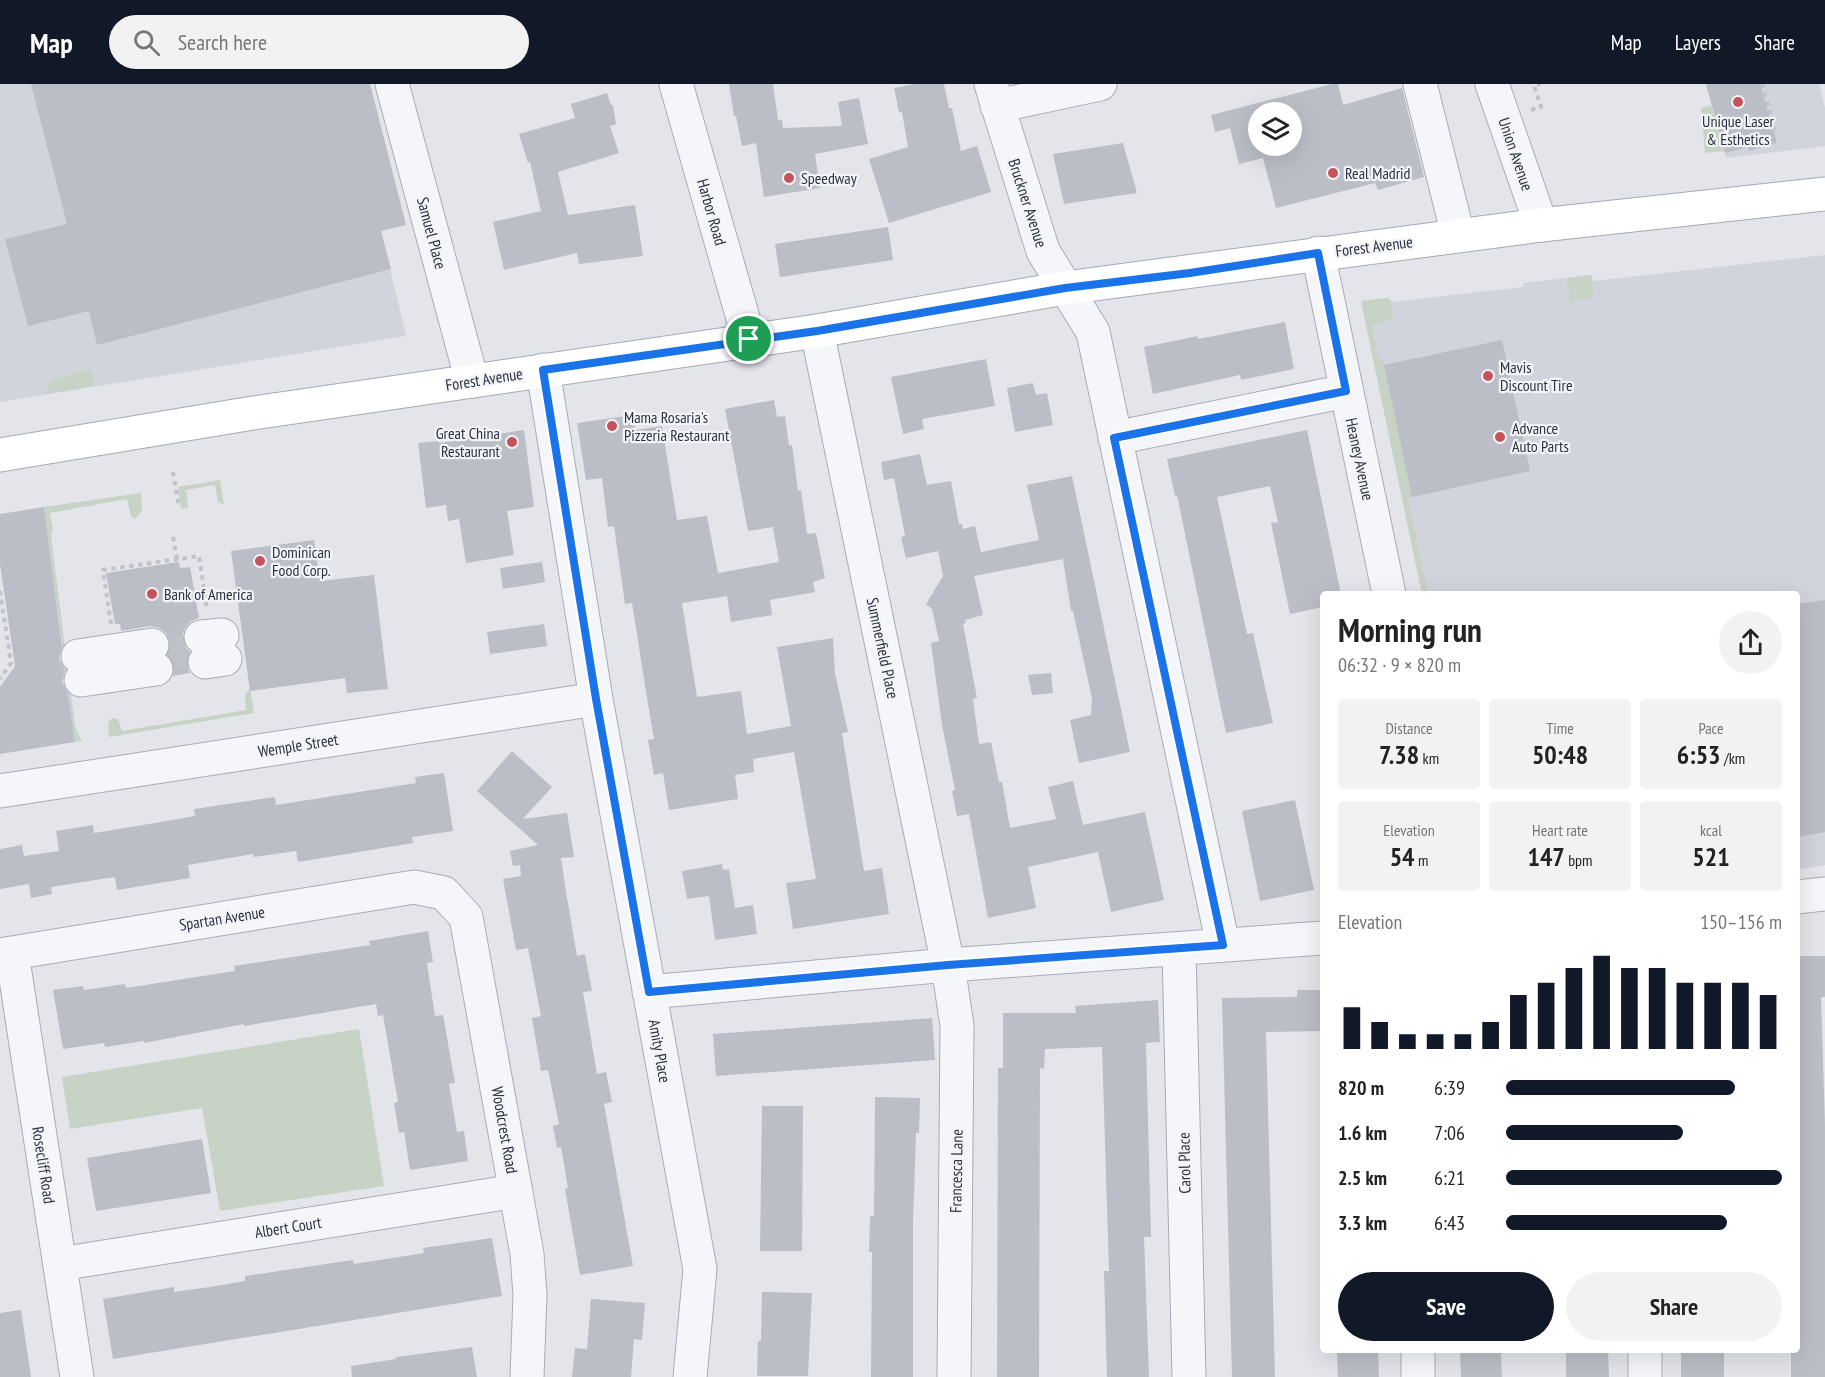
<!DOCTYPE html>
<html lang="en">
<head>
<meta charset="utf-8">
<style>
	:root { --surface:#fff; --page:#f2f2f2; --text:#222; --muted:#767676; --accent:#111827 }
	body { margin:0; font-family:"PT Sans Narrow",sans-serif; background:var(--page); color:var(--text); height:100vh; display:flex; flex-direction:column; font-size:22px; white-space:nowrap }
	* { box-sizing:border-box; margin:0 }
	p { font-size:20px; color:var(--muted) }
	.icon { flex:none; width:33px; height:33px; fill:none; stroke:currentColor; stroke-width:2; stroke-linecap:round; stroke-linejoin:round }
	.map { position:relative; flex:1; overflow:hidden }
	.drawer { position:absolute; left:1320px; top:507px; width:480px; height:762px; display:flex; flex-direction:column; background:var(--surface); border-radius:6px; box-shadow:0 6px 24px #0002 }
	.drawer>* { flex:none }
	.buttons { position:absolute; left:1248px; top:18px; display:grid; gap:12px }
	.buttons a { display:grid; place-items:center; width:54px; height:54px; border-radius:50%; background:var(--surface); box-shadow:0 6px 24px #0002; font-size:30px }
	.pin { position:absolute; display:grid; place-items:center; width:51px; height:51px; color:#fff; margin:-26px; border:3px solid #fff; border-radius:50%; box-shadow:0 2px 6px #0007 }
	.round { display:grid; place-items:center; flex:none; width:63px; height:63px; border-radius:32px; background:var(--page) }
	.summary { display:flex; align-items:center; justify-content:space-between; height:102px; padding:0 18px }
	h1 { font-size:33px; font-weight:700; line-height:45px }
	.figures { display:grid; grid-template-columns:repeat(3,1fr); gap:9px; height:102px; padding:6px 18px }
	.figures div { display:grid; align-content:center; border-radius:6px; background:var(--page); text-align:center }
	.figures b { font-size:26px; font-weight:700 }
	.figures small { font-size:16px; font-weight:400 }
	.figures p { font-size:16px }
	.chart { height:168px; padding:12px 18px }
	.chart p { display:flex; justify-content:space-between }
	.chart svg { width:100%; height:108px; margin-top:6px; stroke:var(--accent); stroke-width:6 }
	.action { display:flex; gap:12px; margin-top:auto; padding:12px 18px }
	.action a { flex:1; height:69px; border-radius:36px; background:var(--accent); color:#fff; font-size:24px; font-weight:700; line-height:69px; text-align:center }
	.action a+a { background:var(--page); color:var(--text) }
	ul { padding:0 18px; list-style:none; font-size:20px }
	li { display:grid; grid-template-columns:96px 72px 1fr; align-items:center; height:45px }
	li i { height:15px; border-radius:8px; background:var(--accent) }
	header { display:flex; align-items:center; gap:36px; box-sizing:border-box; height:84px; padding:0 30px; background:var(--accent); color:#fff }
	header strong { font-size:28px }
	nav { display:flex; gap:33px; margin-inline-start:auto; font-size:21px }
	.search { width:420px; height:54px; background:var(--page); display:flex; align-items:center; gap:15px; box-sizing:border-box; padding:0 21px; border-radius:33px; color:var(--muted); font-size:22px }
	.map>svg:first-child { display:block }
</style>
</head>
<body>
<header>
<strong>Map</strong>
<div class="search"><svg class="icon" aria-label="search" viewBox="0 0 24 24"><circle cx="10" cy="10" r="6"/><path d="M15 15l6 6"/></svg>Search here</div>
<nav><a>Map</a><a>Layers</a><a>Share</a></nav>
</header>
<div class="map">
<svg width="1825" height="1293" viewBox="0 0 1825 1293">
	<rect width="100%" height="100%" fill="#e3e5ea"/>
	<path fill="#d1d4dc" d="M 0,0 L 370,0 L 406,141 L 381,147 L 406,252 L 0,318 Z
		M 1706,0 L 1819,0 L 1825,24 L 1825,62 L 1726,74 Z
		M 1825,171 L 1825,781 L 1797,786 L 1797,510 L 1422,510 L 1361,217 L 1387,214 L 1392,218 L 1401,217 L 1523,203 L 1523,199 L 1592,191 L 1593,197 Z"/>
	<path fill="#c7d3c5" d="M 1711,21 L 1724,67 L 1705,69 L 1701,24 Z
		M 1592,191 L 1593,214 L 1570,218 L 1567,194 Z
		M 1387,214 L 1391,216 L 1393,235 L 1374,240 L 1372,243 L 1378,272 L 1384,281 L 1412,413 L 1408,414 L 1428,510 L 1422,510 L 1361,217 Z
		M 88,285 L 92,288 L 94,302 L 44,310 L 52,296 Z
		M 220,396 L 224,421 L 218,418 L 215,401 L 186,406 L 188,424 L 181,425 L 178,403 Z
		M 141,409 L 142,427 L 135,435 L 131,432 L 127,415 L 50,429 L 53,445 L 51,452 L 75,643 L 82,657 L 75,658 L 44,423 Z
		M 250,604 L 254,629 L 109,653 L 108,639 L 112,634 L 118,635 L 122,647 L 246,626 L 245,611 Z
		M 359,945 L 384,1102 L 220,1127 L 202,1024 L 70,1045 L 62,993 Z"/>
	<path fill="#bbbec6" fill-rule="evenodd" d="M 31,0 L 370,0 L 406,141 L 381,147 L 391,185 L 97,261 L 89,227 L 28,242 L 5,155 L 67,140 Z
		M 729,0 L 773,0 L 778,36 L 782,36 L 783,44 L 842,42 L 838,18 L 859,14 L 868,60 L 815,70 L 820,104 L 764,113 L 756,59 L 742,62 L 736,32 L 734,32 Z
		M 915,0 L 944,0 L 949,24 L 952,24 L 961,67 L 977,62 L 991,108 L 889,139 L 869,75 L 908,63 L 902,28 L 899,28 L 894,4 Z
		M 1332,0 L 1338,0 L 1343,21 L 1402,4 L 1424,93 L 1378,106 L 1375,99 L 1276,124 L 1263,74 L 1239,80 L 1230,44 L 1215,48 L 1211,31 ZM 1258,28 L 1292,28 L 1292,62 L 1258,62 Z
		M 1706,0 L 1760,0 L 1777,59 L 1749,67 L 1748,63 L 1725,69 Z
		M 607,9 L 611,21 L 613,21 L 616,40 L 610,42 L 619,69 L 558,88 L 568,131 L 635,121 L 643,172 L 579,180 L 577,169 L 504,186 L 493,138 L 541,127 L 530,78 L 528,79 L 519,50 L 575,34 L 571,20 Z
		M 1123,59 L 1137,109 L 1064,120 L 1053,70 Z
		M 888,143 L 893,176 L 780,193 L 775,160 Z
		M 1285,238 L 1294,285 L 1241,296 L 1240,291 L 1153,310 L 1144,263 L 1198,252 L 1198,255 Z
		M 1502,256 L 1530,387 L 1412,413 L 1384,281 Z
		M 986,275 L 995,322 L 922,335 L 924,345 L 903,350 L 891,293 Z
		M 1033,299 L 1036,311 L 1047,309 L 1053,341 L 1015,348 L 1007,304 Z
		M 774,316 L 777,333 L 785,332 L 789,362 L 792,361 L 798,407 L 801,406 L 807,450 L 816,449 L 825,494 L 813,498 L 815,508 L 770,516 L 772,531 L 731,538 L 727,512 L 682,519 L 697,613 L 741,607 L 747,650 L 791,642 L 777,563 L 833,554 L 835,589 L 848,648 L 842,649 L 864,787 L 882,784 L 889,830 L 793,845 L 786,799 L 816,795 L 794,668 L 753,675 L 754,688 L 735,691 L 738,715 L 669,726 L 663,689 L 654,691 L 648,656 L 654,655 L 648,620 L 632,519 L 625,520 L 614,442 L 608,443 L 602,394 L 586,396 L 577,339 L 633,331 L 635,346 L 662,342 L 677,436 L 707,432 L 718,489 L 779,478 L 773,443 L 748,447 L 725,325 Z
		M 524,346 L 534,423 L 507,427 L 514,471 L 466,479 L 459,435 L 448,437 L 446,421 L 426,424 L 418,359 L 438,357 L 439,359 Z
		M 1307,346 L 1341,510 L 1323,510 L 1323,523 L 1290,530 L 1271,439 L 1278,438 L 1270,402 L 1217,413 L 1247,550 L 1253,549 L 1273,639 L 1226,649 L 1177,411 L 1175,412 L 1167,375 Z
		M 920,370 L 927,401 L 951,397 L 959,440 L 962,440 L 963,445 L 975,442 L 981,468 L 1039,456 L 1027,401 L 1072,392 L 1130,668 L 1079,679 L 1070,636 L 1091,631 L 1092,615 L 1073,527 L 1071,527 L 1063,475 L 974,492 L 983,531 L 965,536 L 966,539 L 963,540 L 977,614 L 973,615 L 979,660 L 991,658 L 999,698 L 1002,698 L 1010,744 L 1056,735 L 1048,703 L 1073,697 L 1083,741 L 1145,728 L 1164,816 L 1111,828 L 1098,768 L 1028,783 L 1036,824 L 988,834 L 969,730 L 957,732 L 952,707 L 955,706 L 942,641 L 931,559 L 939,557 L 932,525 L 926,520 L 943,492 L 938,467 L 906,474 L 901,453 L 905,452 L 894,394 L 884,396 L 881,378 Z
		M 44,423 L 62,563 L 59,574 L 65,586 L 62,598 L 68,609 L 75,658 L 0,670 L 0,603 L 15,582 L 0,480 L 0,430 Z
		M 314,456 L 320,497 L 374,491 L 388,605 L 347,609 L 345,594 L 250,607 L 231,467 Z
		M 179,478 L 180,484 L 190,483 L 199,534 L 191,537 L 184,545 L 182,554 L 185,563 L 190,568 L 186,580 L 190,589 L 173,592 L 174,582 L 167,571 L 171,559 L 166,549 L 159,544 L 150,542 L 121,547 L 120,540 L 115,540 L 106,489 Z
		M 542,478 L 545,498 L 503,505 L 500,484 Z
		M 1825,516 L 1825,748 L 1797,753 L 1797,520 Z
		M 544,540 L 547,562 L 490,570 L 487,548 Z
		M 1051,589 L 1053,609 L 1032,611 L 1028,591 Z
		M 512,667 L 552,703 L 523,735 L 567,729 L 574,773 L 561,774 L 566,808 L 577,872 L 585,870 L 592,907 L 583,908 L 597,990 L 606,988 L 612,1018 L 604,1020 L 633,1182 L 580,1191 L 565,1105 L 568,1104 L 561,1063 L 557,1064 L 553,1042 L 559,1040 L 548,986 L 541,987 L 532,934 L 541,932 L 528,864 L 516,866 L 503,795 L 521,792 L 520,781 L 513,782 L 510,767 L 538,761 L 477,707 Z
		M 444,689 L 453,747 L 412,753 L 413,759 L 298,778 L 296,767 L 254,773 L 253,770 L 188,781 L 190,794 L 117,806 L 115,793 L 51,803 L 52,810 L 31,814 L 29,800 L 0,805 L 0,765 L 22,761 L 24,772 L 59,767 L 56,747 L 93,741 L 94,749 L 137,742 L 195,732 L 194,725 L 275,713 L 276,721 L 416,699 L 415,693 Z
		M 1295,716 L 1314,806 L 1260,817 L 1242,727 Z
		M 722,780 L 723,786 L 729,785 L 735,824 L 753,821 L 757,850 L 715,856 L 709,812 L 687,815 L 682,787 Z
		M 428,847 L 433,878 L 427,879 L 435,932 L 443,931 L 455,999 L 449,1000 L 457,1048 L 464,1047 L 468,1077 L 410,1086 L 404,1048 L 399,1049 L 394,1019 L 398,1018 L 383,931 L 378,932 L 376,920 L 244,942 L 244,940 L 144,959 L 144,957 L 105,963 L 104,959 L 63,965 L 53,906 L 83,902 L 84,906 L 125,900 L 126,904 L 235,887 L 234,882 L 370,861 L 369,857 Z
		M 1797,872 L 1825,872 L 1825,913 L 1821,913 L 1825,1041 L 1825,1293 L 1791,1293 L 1791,1266 L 1797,1266 Z
		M 1297,906 L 1323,906 L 1323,947 L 1266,948 L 1275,1293 L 1232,1293 L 1222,914 L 1297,913 Z
		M 1158,916 L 1160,958 L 1146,959 L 1151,1153 L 1144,1153 L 1149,1293 L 1107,1293 L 1104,1187 L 1109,1187 L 1102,963 L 1045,965 L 1044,985 L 1040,984 L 1039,1293 L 997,1293 L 998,984 L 1003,984 L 1003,929 L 1076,929 L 1075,922 Z
		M 932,934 L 935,976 L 716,992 L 713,950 Z
		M 875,1013 L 920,1014 L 919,1049 L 916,1049 L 913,1140 L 913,1293 L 871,1293 L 872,1168 L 869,1168 L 870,1132 L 874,1132 Z
		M 762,1022 L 803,1022 L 802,1167 L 760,1167 Z
		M 202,1055 L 211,1109 L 96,1127 L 87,1074 Z
		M 492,1154 L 502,1212 L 113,1275 L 103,1215 L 174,1203 L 174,1208 L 210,1203 L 245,1197 L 245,1192 L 353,1176 L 354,1180 L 424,1169 L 423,1164 Z
		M 762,1208 L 812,1209 L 808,1292 L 757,1292 L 758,1257 L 761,1257 Z
		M 591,1215 L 645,1219 L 642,1256 L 634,1255 L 631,1293 L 572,1293 L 575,1264 L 587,1265 Z
		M 21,1226 L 31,1293 L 0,1293 L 0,1229 Z
		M 472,1263 L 477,1293 L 352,1293 L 351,1282 L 396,1275 L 396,1273 Z
		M 1337,1266 L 1378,1266 L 1379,1293 L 1338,1293 Z
		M 1460,1266 L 1501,1266 L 1502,1293 L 1461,1293 Z
		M 1566,1266 L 1608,1266 L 1609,1293 L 1566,1293 Z
		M 1681,1266 L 1724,1266 L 1724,1293 L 1681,1293 Z"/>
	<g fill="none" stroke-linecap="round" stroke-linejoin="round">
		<path stroke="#bec1c8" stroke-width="33" stroke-dasharray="33 16" stroke-linecap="butt" d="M 154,573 L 204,565"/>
		<g stroke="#a8acb4" stroke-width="35">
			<path id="minor" d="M 392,0 L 472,297
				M 676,0 L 749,255
				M 991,0 L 1043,167 L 1093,248 L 1223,861
				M 1420,0 L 1458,151
				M 1492,0 L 1541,141
				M 997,22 L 1100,0
				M 1318,169 L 1389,510
				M 817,247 L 948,881 L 957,942 L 954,1293
				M 543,286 L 596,615 L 700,1185 L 690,1293
				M 1115,354 L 1346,307
				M 201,553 L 222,551
				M 78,572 L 152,561
				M 205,578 L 225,575
				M 81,596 L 156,585
				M 0,707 L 596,615
				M 1797,813 L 1825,810
				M 1179,865 L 1189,1293
				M 12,869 L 77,1293
				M 0,871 L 414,803 L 444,809 L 466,833 L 527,1170 L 530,1211 L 527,1293
				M 649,908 L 948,881 L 1323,854
				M 60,1180 L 516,1107
				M 1418,1266 L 1418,1293
				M 1645,1266 L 1645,1293"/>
		</g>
		<g stroke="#a3a9b5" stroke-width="35">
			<path id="major" d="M 0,371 L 253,329 L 817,247 L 1065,204 L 1541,141 L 1825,110"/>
		</g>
		<path stroke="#c1c3c9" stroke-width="4" stroke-dasharray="4.5 4.5" stroke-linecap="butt" d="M 1762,0 L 1775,46
			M 1531,26 L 1541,23 L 1534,2 L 1540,0
			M 173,388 L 179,423
			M 173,453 L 177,475
			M 0,507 L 11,579 L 0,595
			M 111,540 L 103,486 L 199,472 L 207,525"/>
		<use href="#minor" stroke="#f5f6f9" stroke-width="33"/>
		<use href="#major" stroke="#fff" stroke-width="33"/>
	</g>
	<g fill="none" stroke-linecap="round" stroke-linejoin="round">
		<g stroke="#fff" stroke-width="12">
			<path id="route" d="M 1318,169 L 1346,307 L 1114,354 L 1223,861 L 948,881 L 649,908 L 596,615 L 543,286 L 817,247 L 1065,204 L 1190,189 Z"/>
		</g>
		<use href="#route" stroke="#1a73e8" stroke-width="8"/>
	</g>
	<g fill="#c4535b" stroke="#f3f4f7" stroke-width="2">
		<circle cx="1738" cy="18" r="6"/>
		<circle cx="1333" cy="89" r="6"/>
		<circle cx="789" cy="94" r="6"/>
		<circle cx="1488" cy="292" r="6"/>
		<circle cx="612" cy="342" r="6"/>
		<circle cx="1500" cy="353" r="6"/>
		<circle cx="512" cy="358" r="6"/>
		<circle cx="260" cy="477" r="6"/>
		<circle cx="152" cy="510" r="6"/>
	</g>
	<g text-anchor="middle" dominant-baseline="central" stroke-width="4.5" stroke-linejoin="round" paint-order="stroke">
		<g font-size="16" fill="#2c3241" stroke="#f3f4f7" text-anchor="start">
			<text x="1738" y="37" text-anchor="middle">Unique Laser<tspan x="1738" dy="18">&amp; Esthetics</tspan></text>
			<text x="1345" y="89">Real Madrid</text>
			<text x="801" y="94">Speedway</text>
			<text x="1500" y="283">Mavis<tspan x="1500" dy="18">Discount Tire</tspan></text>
			<text x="624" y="333">Mama Rosaria's<tspan x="624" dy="18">Pizzeria Restaurant</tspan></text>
			<text x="1512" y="344">Advance<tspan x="1512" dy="18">Auto Parts</tspan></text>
			<text x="500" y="349" text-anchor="end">Great China<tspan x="500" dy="18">Restaurant</tspan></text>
			<text x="272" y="468">Dominican<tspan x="272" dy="18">Food Corp.</tspan></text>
			<text x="164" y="510">Bank of America</text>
		</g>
		<g font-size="16" fill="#2c3241" stroke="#f3f4f7">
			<text transform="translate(1516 70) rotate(71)">Union Avenue</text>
			<text transform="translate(1028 119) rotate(72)">Bruckner Avenue</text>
			<text transform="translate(712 128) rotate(74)">Harbor Road</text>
			<text transform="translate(432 149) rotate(75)">Samuel Place</text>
			<text transform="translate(1374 162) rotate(-7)">Forest Avenue</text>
			<text transform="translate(484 295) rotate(-9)">Forest Avenue</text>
			<text transform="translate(1360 375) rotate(78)">Heaney Avenue</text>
			<text transform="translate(883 564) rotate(78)">Summerfield Place</text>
			<text transform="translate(298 661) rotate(-9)">Wemple Street</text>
			<text transform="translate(222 834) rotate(-9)">Spartan Avenue</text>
			<text transform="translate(660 967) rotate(80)">Amity Place</text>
			<text transform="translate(505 1046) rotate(80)">Woodcrest Road</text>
			<text transform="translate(1184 1079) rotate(-91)">Carol Place</text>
			<text transform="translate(44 1081) rotate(81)">Rosecliff Road</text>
			<text transform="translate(956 1087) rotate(-89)">Francesca Lane</text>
			<text transform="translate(288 1143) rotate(-9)">Albert Court</text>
		</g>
	</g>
</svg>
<div class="buttons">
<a><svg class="icon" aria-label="layers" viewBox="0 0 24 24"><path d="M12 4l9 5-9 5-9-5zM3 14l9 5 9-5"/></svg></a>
</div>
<div class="pin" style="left:749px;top:255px;background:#1e9e55"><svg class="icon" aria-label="arrive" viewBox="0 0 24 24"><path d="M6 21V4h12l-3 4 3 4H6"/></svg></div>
<section class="drawer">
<div class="summary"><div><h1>Morning run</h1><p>06:32 · 9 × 820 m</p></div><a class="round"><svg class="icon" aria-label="share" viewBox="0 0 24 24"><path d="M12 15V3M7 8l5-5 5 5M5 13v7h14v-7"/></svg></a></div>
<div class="figures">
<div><p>Distance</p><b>7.38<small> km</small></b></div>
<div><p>Time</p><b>50:48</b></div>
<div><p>Pace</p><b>6:53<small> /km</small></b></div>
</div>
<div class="figures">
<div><p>Elevation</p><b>54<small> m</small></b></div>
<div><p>Heart rate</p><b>147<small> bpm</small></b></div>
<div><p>kcal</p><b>521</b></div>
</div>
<div class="chart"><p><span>Elevation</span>150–156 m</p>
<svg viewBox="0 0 160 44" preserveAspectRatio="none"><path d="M5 44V27M15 44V33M25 44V38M35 44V38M45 44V38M55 44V33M65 44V22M75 44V17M85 44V11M95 44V6M105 44V11M115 44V11M125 44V17M135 44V17M145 44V17M155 44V22"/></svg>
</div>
<ul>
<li><b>820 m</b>6:39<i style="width:83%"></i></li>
<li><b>1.6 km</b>7:06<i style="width:64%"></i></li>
<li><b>2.5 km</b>6:21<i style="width:100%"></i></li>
<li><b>3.3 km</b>6:43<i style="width:80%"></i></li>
</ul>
<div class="action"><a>Save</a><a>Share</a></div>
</section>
</div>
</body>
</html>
